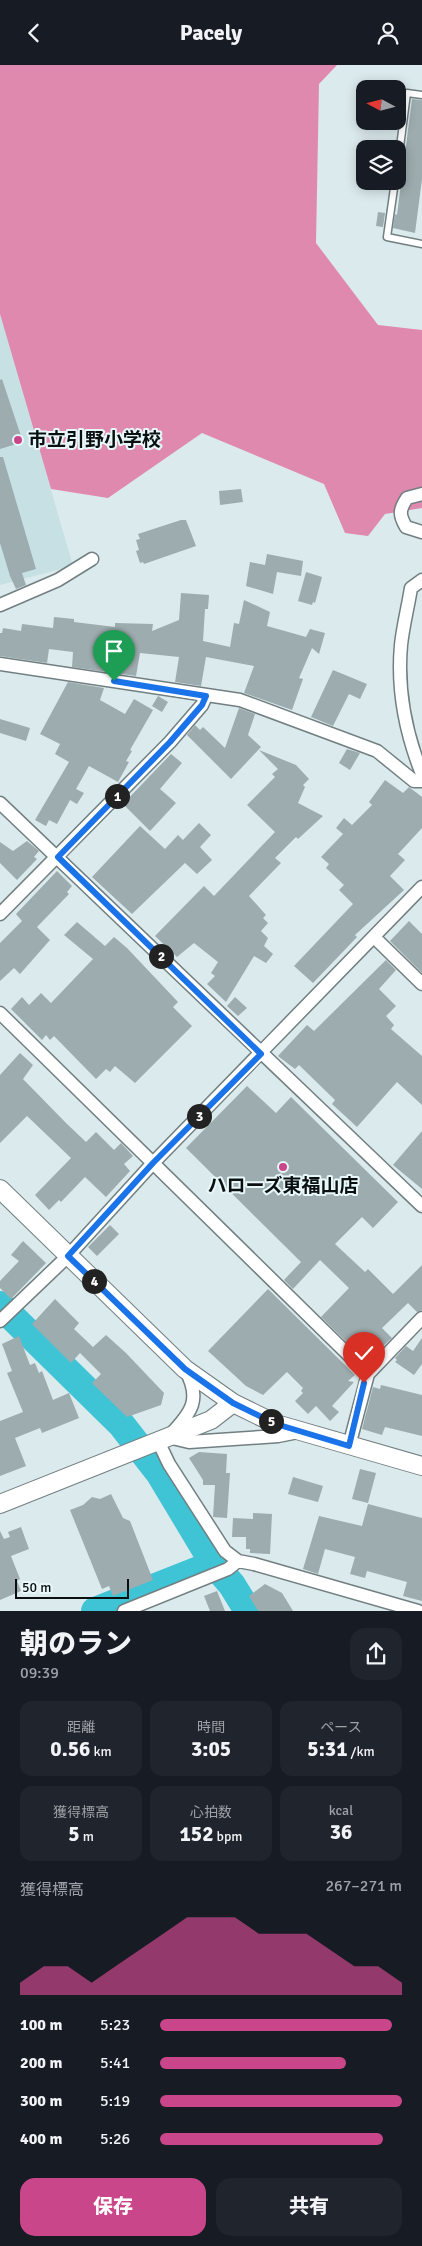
<!DOCTYPE html>
<html lang="ja">
<head>
<meta charset="utf-8">
<style>
	:root { --surface:#171b24; --page:#20242c; --text:#f1f3f6; --muted:#9ea1a6; --accent:#ca468a }
	body { margin:0; font-family:Signika,"Noto Sans JP",sans-serif; background:var(--page); color:var(--text); height:100vh; display:flex; flex-direction:column; font-size:19px; white-space:nowrap }
	* { box-sizing:border-box; margin:0 }
	p { font-size:16px; color:var(--muted) }
	.icon { flex:none; width:28px; height:28px; fill:none; stroke:currentColor; stroke-width:2; stroke-linecap:round; stroke-linejoin:round }
	.map { position:relative; height:1546px; overflow:hidden }
	.side { display:flex; flex-direction:column; background:var(--surface); flex:1 }
	.side>* { flex:none }
	.needle { width:32px; rotate:277deg }
	.buttons { position:absolute; left:356px; top:15px; display:grid; gap:10px }
	.buttons a { display:grid; place-items:center; width:50px; height:50px; border-radius:10px; background:var(--surface); box-shadow:0 2px 12px #0003; font-size:25px }
	.scale { position:absolute; left:15px; bottom:12px; width:114px; box-sizing:border-box; padding-left:5px; border:2px solid #0a1010; border-top:0; font-size:14px; line-height:18px; white-space:nowrap; color:#0a1010; -webkit-text-stroke:4px #e8f8fa; paint-order:stroke }
	.pin { position:absolute; display:grid; place-items:center; width:42px; height:42px; color:#fff; margin:-51px -21px; border-radius:50% 50% 50% 0; rotate:-45deg; box-shadow:0 0 5px #0007 }
	.pin .icon { rotate:45deg }
	.km { position:absolute; width:25px; height:25px; margin:-12px; border-radius:50%; background:#222; color:#fff; font-size:14px; line-height:25px; text-align:center }
	.round { display:grid; place-items:center; flex:none; width:52px; height:52px; border-radius:15px; background:var(--page) }
	.summary { display:flex; align-items:center; justify-content:space-between; height:85px; padding:0 20px }
	h1 { font-size:28px; font-weight:800; line-height:38px }
	.figures { display:grid; grid-template-columns:repeat(3,1fr); gap:8px; height:85px; padding:5px 20px }
	.figures div { display:grid; align-content:center; border-radius:12px; background:var(--page); text-align:center }
	.figures b { font-size:21px; font-weight:800 }
	.figures small { font-size:14px; font-weight:400 }
	.figures p { font-size:14px }
	.chart { height:140px; padding:10px 20px }
	.chart p { display:flex; justify-content:space-between }
	.chart svg { width:100%; height:90px; margin-top:5px; fill:var(--accent); opacity:.7 }
	.action { display:flex; gap:10px; margin-top:auto; padding:10px 20px }
	.action a { flex:1; height:58px; border-radius:15px; background:var(--accent); color:#fff; font-size:20px; font-weight:800; line-height:58px; text-align:center }
	.action a+a { background:var(--page); color:var(--text) }
	ul { padding:0 20px; list-style:none; font-size:16px }
	li { display:grid; grid-template-columns:80px 60px 1fr; align-items:center; height:38px }
	li i { height:12px; border-radius:6px; background:var(--accent) }
	header { display:flex; justify-content:space-between; align-items:center; height:65px; padding:0 20px; background:var(--surface); font-size:22px; font-weight:800 }
	.map>svg:first-child { display:block }
</style>
</head>
<body>
<header><svg class="icon" aria-label="back" viewBox="0 0 24 24"><path d="M15 5l-7 7 7 7"/></svg>Pacely<svg class="icon" aria-label="person" viewBox="0 0 24 24"><circle cx="12" cy="8" r="4"/><path d="M4 21q1-7 8-7t8 7"/></svg></header>
<div class="map">
<svg width="422" height="1546" viewBox="0 0 422 1546">
	<rect width="100%" height="100%" fill="#dbeaed"/>
	<path fill="#c7e0e4" d="M 0,249 L 73,501 L 0,520 Z"/>
	<path fill="#df89af" d="M 0,0 L 337,0 L 319,19 L 316,178 L 378,260 L 422,265 L 422,443 L 385,449 L 368,471 L 345,468 L 324,419 L 202,368 L 108,433 L 51,424 L 0,249 Z"/>
	<g fill="none" stroke-linecap="round" stroke-linejoin="round">
		<path stroke="#3ec4d4" stroke-width="28" d="M 0,1240 L 121,1359 L 160,1409 L 214,1499 L 232,1520 L 248,1546
			M 95,1546 L 214,1499"/>
	</g>
	<path fill="#9dacae" d="M 412,34 L 422,35 L 422,114 L 415,168 L 393,163 L 395,149 L 397,150 Z
		M 378,147 L 385,148 L 383,162 L 376,161 Z
		M 2,314 L 23,377 L 0,384 L 0,315 Z
		M 0,392 L 3,392 L 36,504 L 22,508 L 26,520 L 16,524 L 10,511 L 0,478 Z
		M 241,424 L 243,437 L 220,440 L 219,426 Z
		M 181,455 L 186,455 L 196,481 L 144,499 L 143,497 L 140,498 L 136,486 L 139,485 L 136,475 L 140,474 L 138,469 Z
		M 267,489 L 303,496 L 301,511 L 277,507 L 273,529 L 246,521 L 250,497 L 265,500 Z
		M 306,507 L 322,512 L 315,538 L 313,537 L 312,540 L 298,536 Z
		M 181,528 L 209,530 L 208,544 L 205,544 L 203,576 L 230,582 L 234,558 L 239,559 L 244,535 L 270,547 L 267,561 L 306,572 L 310,564 L 325,568 L 319,589 L 312,583 L 299,613 L 303,614 L 292,645 L 244,628 L 254,601 L 206,592 L 201,621 L 175,617 L 179,592 L 140,588 L 136,611 L 72,602 L 73,587 L 49,584 L 47,598 L 0,591 L 0,568 L 2,568 L 3,563 L 21,566 L 22,559 L 53,563 L 54,552 L 74,554 L 74,557 L 115,562 L 115,558 L 153,559 L 152,566 L 179,555 Z
		M 333,605 L 367,619 L 360,634 L 349,629 L 333,661 L 311,652 Z
		M 68,617 L 104,623 L 100,635 L 125,649 L 134,634 L 153,645 L 130,685 L 132,686 L 126,696 L 129,697 L 118,717 L 89,701 L 76,724 L 84,728 L 77,739 L 70,735 L 57,759 L 49,755 L 46,761 L 35,755 L 69,697 L 55,689 L 60,679 L 40,669 Z
		M 158,631 L 168,637 L 162,647 L 152,641 Z
		M 239,643 L 255,649 L 248,670 L 261,682 L 231,714 L 187,670 L 195,660 L 200,665 L 203,662 L 225,683 Z
		M 0,654 L 30,663 L 26,676 L 0,668 Z
		M 347,684 L 360,688 L 350,705 L 339,698 Z
		M 259,685 L 296,700 L 309,714 L 303,720 L 305,722 L 298,738 L 323,751 L 298,774 L 296,772 L 275,793 L 281,798 L 249,831 L 266,850 L 263,853 L 268,858 L 261,866 L 268,873 L 264,881 L 273,889 L 266,898 L 254,891 L 226,937 L 207,919 L 215,911 L 211,908 L 218,897 L 194,878 L 177,892 L 155,871 L 204,821 L 214,831 L 275,767 L 247,740 L 275,712 L 272,709 L 278,704 Z
		M 171,689 L 182,698 L 160,724 L 176,738 L 150,766 L 123,739 Z
		M 385,715 L 403,728 L 409,722 L 422,732 L 422,763 L 398,789 L 405,795 L 390,811 L 404,825 L 355,870 L 357,872 L 313,918 L 294,901 L 353,839 L 339,825 L 344,820 L 326,803 L 329,799 L 321,792 L 343,769 L 336,763 L 344,753 L 352,760 L 372,740 L 369,737 Z
		M 199,758 L 211,770 L 200,782 L 212,795 L 197,809 L 185,798 L 132,849 L 92,812 L 140,761 L 165,784 L 178,770 L 183,775 Z
		M 27,776 L 39,786 L 34,792 L 37,794 L 17,815 L 0,798 L 0,777 L 13,786 Z
		M 57,806 L 72,821 L 67,827 L 69,829 L 37,862 L 50,875 L 20,909 L 14,903 L 0,916 L 0,878 L 22,856 L 16,849 Z
		M 409,856 L 422,869 L 422,908 L 390,876 Z
		M 77,857 L 105,881 L 114,872 L 127,883 L 178,937 L 173,942 L 192,961 L 135,1018 L 115,1001 L 110,1007 L 106,1004 L 96,1014 L 54,971 L 50,975 L 46,970 L 42,975 L 11,944 L 22,932 L 29,940 L 41,928 L 51,938 L 93,894 L 64,870 Z
		M 386,895 L 396,905 L 379,924 L 396,941 L 386,951 L 394,960 L 391,964 L 422,991 L 422,1040 L 397,1017 L 357,1062 L 332,1039 L 335,1035 L 299,1000 L 295,1004 L 278,991 L 307,960 L 314,966 Z
		M 235,932 L 247,943 L 238,951 L 227,941 Z
		M 20,988 L 33,1000 L 23,1014 L 66,1058 L 86,1077 L 96,1067 L 114,1085 L 121,1078 L 133,1091 L 124,1099 L 130,1106 L 106,1132 L 85,1112 L 61,1137 L 59,1135 L 49,1145 L 35,1130 L 71,1093 L 27,1051 L 0,1078 L 0,1010 Z
		M 247,1021 L 276,1048 L 291,1032 L 398,1137 L 373,1163 L 362,1152 L 335,1179 L 365,1207 L 368,1204 L 393,1229 L 422,1200 L 422,1245 L 417,1247 L 408,1238 L 382,1263 L 392,1273 L 383,1281 L 378,1276 L 362,1292 L 321,1252 L 349,1223 L 320,1195 L 293,1224 L 284,1215 L 301,1197 L 186,1083 Z
		M 422,1066 L 422,1124 L 393,1100 Z
		M 110,1160 L 119,1169 L 97,1191 L 88,1182 Z
		M 23,1176 L 46,1198 L 11,1234 L 0,1223 L 0,1216 L 19,1196 L 11,1190 Z
		M 268,1224 L 355,1310 L 348,1316 L 354,1317 L 332,1341 L 339,1347 L 330,1356 L 316,1341 L 308,1349 L 295,1336 L 303,1328 L 301,1326 L 303,1323 L 287,1307 L 263,1330 L 246,1321 L 208,1286 Z
		M 55,1234 L 79,1258 L 74,1264 L 93,1282 L 106,1270 L 126,1288 L 164,1328 L 161,1340 L 127,1352 L 92,1318 L 101,1309 L 80,1288 L 71,1298 L 32,1259 Z
		M 19,1271 L 30,1300 L 35,1298 L 39,1308 L 42,1306 L 53,1335 L 69,1328 L 79,1353 L 42,1368 L 40,1363 L 15,1373 L 26,1401 L 0,1411 L 0,1356 L 23,1347 L 7,1308 L 12,1306 L 2,1279 Z
		M 422,1273 L 422,1299 L 414,1310 L 395,1297 L 397,1295 L 395,1293 L 406,1281 L 413,1286 Z
		M 381,1320 L 422,1330 L 422,1371 L 385,1362 L 382,1370 L 362,1364 L 373,1322 L 380,1324 Z
		M 199,1387 L 227,1389 L 226,1408 L 230,1408 L 227,1453 L 213,1452 L 215,1420 L 203,1420 L 203,1415 L 189,1393 Z
		M 360,1404 L 376,1408 L 368,1438 L 352,1434 Z
		M 293,1412 L 323,1421 L 318,1437 L 288,1429 Z
		M 111,1429 L 123,1453 L 130,1456 L 153,1515 L 113,1531 L 109,1521 L 102,1524 L 70,1445 L 83,1440 L 92,1432 L 100,1434 Z
		M 368,1439 L 422,1453 L 422,1536 L 403,1531 L 407,1517 L 367,1506 L 365,1513 L 350,1509 L 355,1492 L 325,1484 L 318,1509 L 303,1504 L 319,1451 L 362,1461 Z
		M 253,1448 L 272,1449 L 270,1489 L 250,1488 L 250,1484 L 246,1484 L 246,1472 L 232,1472 L 233,1453 L 253,1454 Z
		M 21,1462 L 29,1484 L 11,1491 L 20,1514 L 17,1516 L 21,1526 L 0,1535 L 0,1466 L 4,1474 L 10,1472 L 8,1467 Z
		M 265,1519 L 282,1528 L 293,1546 L 258,1546 L 249,1531 Z
		M 217,1526 L 225,1546 L 210,1546 L 204,1531 Z"/>
	<g fill="none" stroke-linecap="round" stroke-linejoin="round">
		<g stroke="#717f81" stroke-width="9">
			<path id="lane" d="M 398,97 L 407,28 L 422,30
				M 395,116 L 387,172 L 422,179"/>
		</g>
		<g stroke="#717f81" stroke-width="15">
			<path id="street" d="M 422,429 L 407,433 C 399,445 399,450 406,462 L 422,467
				M 422,515 L 411,523 C 408,542 403,561 401,580 C 397,624 406,669 422,709
				M 0,540 L 58,515 L 92,494
				M 0,599 L 240,635 L 377,686 L 414,716 L 422,716
				M 0,738 L 422,1141
				M 0,849 L 170,677 L 202,640 L 206,631
				M 375,873 L 422,919
				M 0,948 L 368,1309
				M 0,1256 L 68,1191 L 153,1098 L 422,822
				M 171,1369 C 192,1347 201,1334 186,1306
				M 168,1372 L 189,1377 L 278,1371 L 298,1367
				M 158,1376 L 169,1399 L 225,1486 L 238,1496 L 254,1499 L 418,1546
				M 349,1381 L 368,1309 L 422,1253
				M 124,1546 L 228,1504 L 238,1496"/>
		</g>
		<g stroke="#717f81" stroke-width="20">
			<path id="secondary" d="M 0,1124 L 185,1304 L 233,1338 L 276,1359 L 422,1401
				M 0,1439 L 211,1355 L 233,1338"/>
		</g>
		<use href="#lane" stroke="#fff" stroke-width="6"/>
		<use href="#street" stroke="#fff" stroke-width="12"/>
		<use href="#secondary" stroke="#fff" stroke-width="18"/>
	</g>
	<g fill="none" stroke-linecap="round" stroke-linejoin="round">
		<g stroke="#fff" stroke-width="10">
			<path id="route" d="M 114,616 L 206,631 L 202,640 L 170,677 L 58,792 L 261,989 L 153,1098 L 68,1191 L 185,1304 L 233,1338 L 276,1359 L 349,1381 L 364,1318"/>
		</g>
		<use href="#route" stroke="#1a73e8" stroke-width="6"/>
	</g>
	<g fill="#ca468a" stroke="#e8f8fa" stroke-width="2">
		<circle cx="18" cy="375" r="5"/>
		<circle cx="283" cy="1102" r="5"/>
	</g>
	<g text-anchor="middle" dominant-baseline="central" stroke-width="4" stroke-linejoin="round" paint-order="stroke">
		<g font-size="19" font-weight="bold" fill="#0a1010" stroke="#e8f8fa" text-anchor="start">
			<text x="28" y="375">市立引野小学校</text>
			<text x="283" y="1121" text-anchor="middle">ハローズ東福山店</text>
		</g>
	</g>
</svg>
<div class="buttons">
<a><svg class="needle" viewBox="-14 -14 28 28"><path d="M0-13l5 13h-10z" fill="#e53935"/><path d="M0 13l5-13h-10z" fill="#9ea1a6"/></svg></a>
<a><svg class="icon" aria-label="layers" viewBox="0 0 24 24"><path d="M12 4l9 5-9 5-9-5zM3 14l9 5 9-5"/></svg></a>
</div>
<div class="scale">50 m</div>
<div class="pin" style="left:114px;top:616px;background:#1e9e55"><svg class="icon" aria-label="arrive" viewBox="0 0 24 24"><path d="M6 21V4h12l-3 4 3 4H6"/></svg></div>
<div class="pin" style="left:364px;top:1318px;background:#d93025"><svg class="icon" aria-label="check" viewBox="0 0 24 24"><path d="M5 12l5 5 9-10"/></svg></div>
<b class="km" style="left:117px;top:731px">1</b>
<b class="km" style="left:161px;top:891px">2</b>
<b class="km" style="left:199px;top:1051px">3</b>
<b class="km" style="left:94px;top:1216px">4</b>
<b class="km" style="left:271px;top:1356px">5</b>
</div>
<section class="side">
<div class="summary"><div><h1>朝のラン</h1><p>09:39</p></div><a class="round"><svg class="icon" aria-label="share" viewBox="0 0 24 24"><path d="M12 15V3M7 8l5-5 5 5M5 13v7h14v-7"/></svg></a></div>
<div class="figures">
<div><p>距離</p><b>0.56<small> km</small></b></div>
<div><p>時間</p><b>3:05</b></div>
<div><p>ペース</p><b>5:31<small> /km</small></b></div>
</div>
<div class="figures">
<div><p>獲得標高</p><b>5<small> m</small></b></div>
<div><p>心拍数</p><b>152<small> bpm</small></b></div>
<div><p>kcal</p><b>36</b></div>
</div>
<div class="chart"><p><span>獲得標高</span>267–271 m</p>
<svg viewBox="0 0 160 44" preserveAspectRatio="none"><path d="M0 44V38L10 30L20 30L30 38L40 30L50 22L60 14L70 6L80 6L90 6L100 14L110 14L120 14L130 22L140 30L150 30L160 38V44z"/></svg>
</div>
<ul>
<li><b>100 m</b>5:23<i style="width:96%"></i></li>
<li><b>200 m</b>5:41<i style="width:77%"></i></li>
<li><b>300 m</b>5:19<i style="width:100%"></i></li>
<li><b>400 m</b>5:26<i style="width:92%"></i></li>
</ul>
<div class="action"><a>保存</a><a>共有</a></div>
</section>
</body>
</html>
